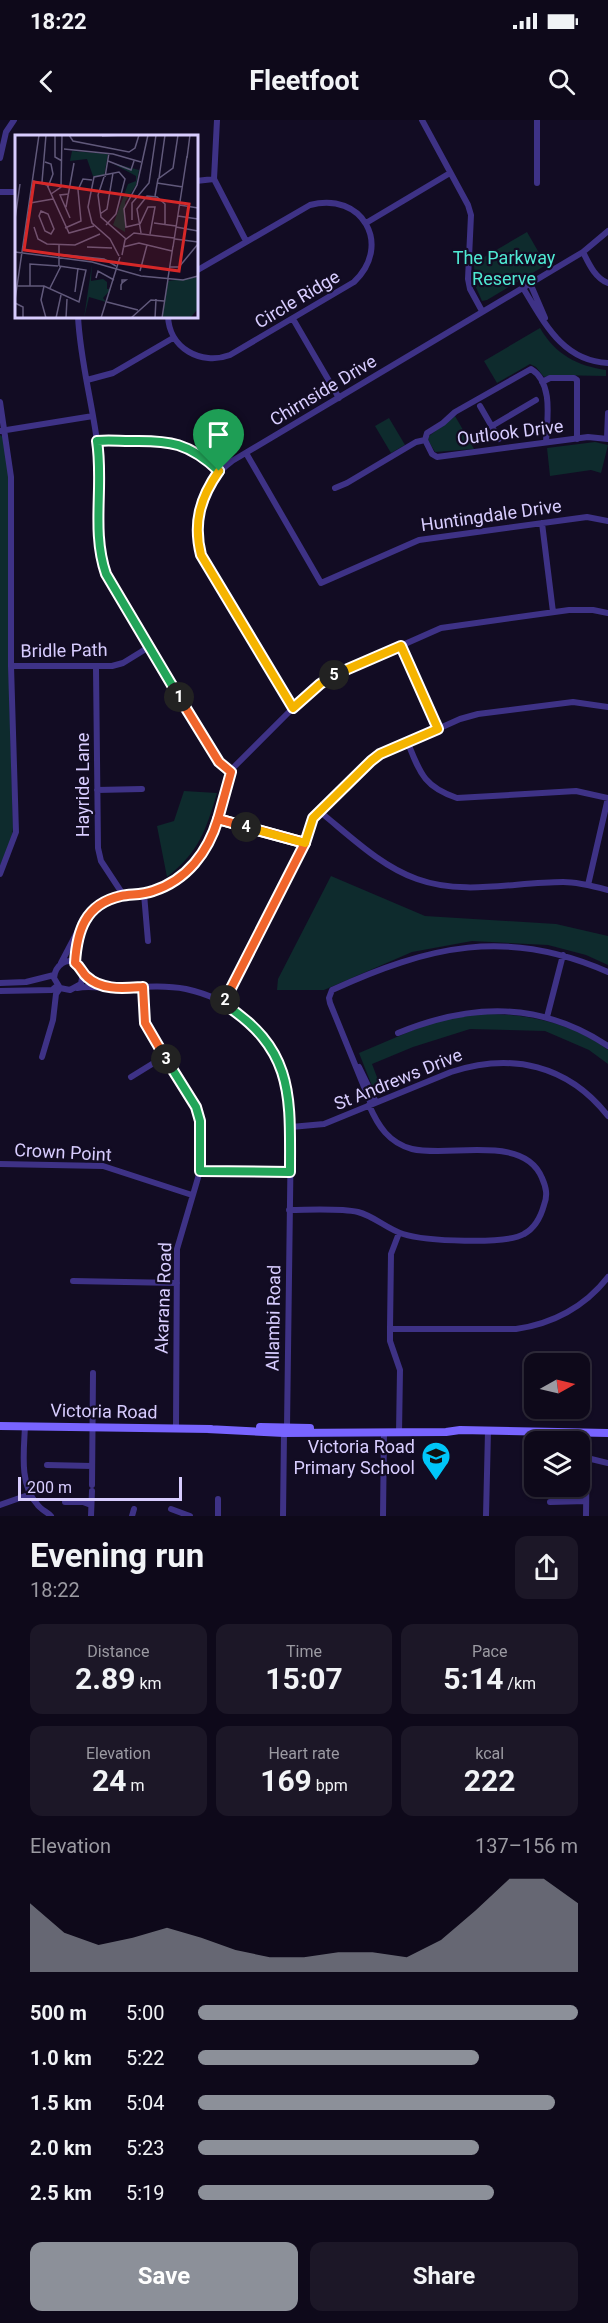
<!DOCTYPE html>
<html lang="en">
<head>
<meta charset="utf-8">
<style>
	:root { --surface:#0e091a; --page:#1c1727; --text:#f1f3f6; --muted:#9b9aa2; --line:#2e2a39; --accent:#8c9099 }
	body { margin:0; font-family:Roboto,sans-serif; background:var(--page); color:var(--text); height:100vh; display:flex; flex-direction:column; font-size:22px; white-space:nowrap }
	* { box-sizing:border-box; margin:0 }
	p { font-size:20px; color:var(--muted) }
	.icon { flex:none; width:33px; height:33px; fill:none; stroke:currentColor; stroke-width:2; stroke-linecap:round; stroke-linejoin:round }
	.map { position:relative; height:1396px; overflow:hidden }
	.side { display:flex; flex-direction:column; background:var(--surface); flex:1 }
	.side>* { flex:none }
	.needle { width:39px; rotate:82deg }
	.controls { position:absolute; left:524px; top:1233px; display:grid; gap:12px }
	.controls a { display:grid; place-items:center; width:66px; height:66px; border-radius:12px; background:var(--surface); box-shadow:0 2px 4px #0004,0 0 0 2px var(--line); font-size:30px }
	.scale { position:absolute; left:18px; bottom:15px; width:164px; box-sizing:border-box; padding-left:6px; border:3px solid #d8cdff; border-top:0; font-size:16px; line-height:21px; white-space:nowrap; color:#d8cdff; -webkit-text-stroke:4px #120c23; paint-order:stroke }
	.pin { position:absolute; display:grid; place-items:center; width:51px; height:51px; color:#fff; margin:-62px -26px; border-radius:50% 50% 50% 0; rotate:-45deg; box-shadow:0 0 6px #0007 }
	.pin .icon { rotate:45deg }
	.km { position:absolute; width:30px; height:30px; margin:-15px; border-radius:50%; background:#222; color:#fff; font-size:16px; line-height:30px; text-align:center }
	.round { display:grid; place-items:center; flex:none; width:63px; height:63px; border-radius:12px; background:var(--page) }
	.head { display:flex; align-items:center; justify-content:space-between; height:102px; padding:0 30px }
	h1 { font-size:33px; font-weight:700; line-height:45px }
	.figures { display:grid; grid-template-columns:repeat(3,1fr); gap:9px; height:102px; padding:6px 30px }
	.figures div { display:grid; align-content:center; border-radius:12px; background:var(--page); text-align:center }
	.figures b { font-size:30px; font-weight:700 }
	.figures small { font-size:16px; font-weight:400 }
	.figures p { font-size:16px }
	.chart { height:168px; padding:12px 30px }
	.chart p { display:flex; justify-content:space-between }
	.chart svg { width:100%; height:108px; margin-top:6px; fill:var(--accent); opacity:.7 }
	.cta { display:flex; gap:12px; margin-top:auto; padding:12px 30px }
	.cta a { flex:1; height:69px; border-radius:12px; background:var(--accent); color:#fff; font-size:24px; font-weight:700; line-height:69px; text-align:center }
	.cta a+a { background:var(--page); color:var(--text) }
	ul { padding:0 30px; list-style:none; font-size:20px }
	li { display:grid; grid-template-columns:96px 72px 1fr; align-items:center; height:45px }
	li i { height:15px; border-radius:8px; background:var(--accent) }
	.status { display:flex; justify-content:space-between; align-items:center; height:42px; padding:0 30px; background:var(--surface); direction:ltr }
	.status svg { height:16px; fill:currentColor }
	header { display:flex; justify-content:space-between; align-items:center; height:78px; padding:0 30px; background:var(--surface); font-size:27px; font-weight:700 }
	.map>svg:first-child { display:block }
</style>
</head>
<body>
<div class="status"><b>18:22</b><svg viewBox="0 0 49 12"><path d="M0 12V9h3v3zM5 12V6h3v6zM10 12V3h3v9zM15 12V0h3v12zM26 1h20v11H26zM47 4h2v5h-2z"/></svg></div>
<header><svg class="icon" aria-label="back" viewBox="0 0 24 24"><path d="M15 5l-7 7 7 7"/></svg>Fleetfoot<svg class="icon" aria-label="search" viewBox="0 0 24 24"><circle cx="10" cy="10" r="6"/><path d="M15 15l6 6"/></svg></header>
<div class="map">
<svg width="608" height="1396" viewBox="0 0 608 1396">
	<rect width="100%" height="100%" fill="#120c23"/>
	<path fill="#0e2b2d" d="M 527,112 L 546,145 L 487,180 L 482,181 L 475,165 L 474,143 Z
		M 540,208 C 555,234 577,246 606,250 L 606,256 L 552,255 L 544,257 L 536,247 L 530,244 L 497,263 L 484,241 Z
		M 455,296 L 474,329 L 435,332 L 428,320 L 429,316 Z
		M 389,298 L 405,325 L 391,333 L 375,306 Z
		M 0,315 L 4,318 L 8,346 L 8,525 L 13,707 L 12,719 L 0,746 Z
		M 595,322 L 608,325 L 601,353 L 591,350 L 550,356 L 547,328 Z
		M 184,671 L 217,673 C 206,710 199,732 167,757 L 157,706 L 174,701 Z
		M 331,756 L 425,796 L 556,804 L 608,816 L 608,845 L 586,835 L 548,825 L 472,821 L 412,832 L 324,870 L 277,870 L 278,859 Z
		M 479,894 C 523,893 572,902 608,930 L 608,944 L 589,930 L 545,911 L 470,909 L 413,927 L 372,944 L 383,973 L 376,976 L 359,933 L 425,905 L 442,900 Z"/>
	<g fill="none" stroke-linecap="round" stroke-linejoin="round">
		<path stroke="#3e3286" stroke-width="6" d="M 217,0 L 214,59 L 246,121
			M 422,0 L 468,85 L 471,95 L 468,159 L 470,169 L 482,191
			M 537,0 L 537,63
			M 0,38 L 6,12 L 14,0
			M 196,61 L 214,59
			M 0,72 L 16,72
			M 366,103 L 450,53
			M 583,132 C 589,144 595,158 608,163
			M 530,163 L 545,198
			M 523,168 C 544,202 562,241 608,243
			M 78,196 C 80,241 93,285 98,329 C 103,374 89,423 112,465 L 219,642 L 231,652
			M 168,196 C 169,228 201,246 230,235 L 354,162 C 393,125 362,71 310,85 L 196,151
			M 293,199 L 339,278
			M 87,260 L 113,253 L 173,218
			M 542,262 L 550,258 L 574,258 L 577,260 L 577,319
			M 0,282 L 11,357 L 11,546 L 16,712 L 0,754
			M 480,286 L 499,319
			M 492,306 L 536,280
			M 0,311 L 93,296
			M 607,318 L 608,293
			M 425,320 L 427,313 L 443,303 L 455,292 L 531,249 C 554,263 547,300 546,322
			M 425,320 L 432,334 L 437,337 L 588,317 L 608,319
			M 97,321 C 108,320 119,321 130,321 C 171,321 187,322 219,351
			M 246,333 L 321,463 L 419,420 L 587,397 L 608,401
			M 335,368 L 347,363 L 416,322 L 425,320
			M 542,403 L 553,492
			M 401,526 L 437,609
			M 11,546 L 112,546 L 123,543 L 149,527
			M 96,548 L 98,728 L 101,741 L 124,776
			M 293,588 L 201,435 C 193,399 201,364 232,341 L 583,132 L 608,111
			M 408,623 C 420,653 424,667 457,678 L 576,671 L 608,678
			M 97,670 L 142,669
			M 319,691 C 349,715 380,746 417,759 C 464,776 514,762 563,762 C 578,762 593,766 608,770
			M 218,699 L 305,723
			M 588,765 L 608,678
			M 144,774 L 148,821
			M 61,843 L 83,801 L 99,787 L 115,778 L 144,774 L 164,767 L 181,756 L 195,743 L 212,717 L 232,649 L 293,588 L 328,558 L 441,508 L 569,490 L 593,490 L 608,493
			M 75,843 L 78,818
			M 83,852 L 81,864 L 70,870 L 60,868 L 54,858 C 55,846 67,835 78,845 C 84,849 85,856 91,860 C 97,864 103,865 110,867
			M 0,863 L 26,862 L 54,855
			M 143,867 L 147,908 L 196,987 L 200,1001 L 200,1051 L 177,1129 L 176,1309
			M 77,868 C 90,865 104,869 118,868 C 141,867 164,865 186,869 C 255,884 289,940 291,1007 L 287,1307
			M 0,871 L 52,870 L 58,865
			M 224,883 L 301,734 L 313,698 L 371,641 L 380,635 L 460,599 L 478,594 L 573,582 L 608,587
			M 547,897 L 563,835
			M 398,913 C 471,883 540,881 608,926
			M 42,937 L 53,900 L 56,874 L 60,868
			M 359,947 L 376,982
			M 131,957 L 165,936
			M 371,984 L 330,883 L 329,878 L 332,870 C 428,826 507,807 608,852
			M 291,1007 L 324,1004 L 451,952 C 512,932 568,945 608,996
			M 0,1044 L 103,1046 L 192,1075
			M 200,1051 L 290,1052
			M 289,1090 C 309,1090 339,1088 358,1092 C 374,1096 387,1109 403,1114 C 425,1121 505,1125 524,1114 C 535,1108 541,1096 544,1085 C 548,1075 546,1067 542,1058 C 524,1013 449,1038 412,1029 C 389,1023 378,1006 369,985
			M 399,1113 L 391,1134 L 390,1209 L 390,1221 L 400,1250 L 399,1313
			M 73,1161 L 177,1163
			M 390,1209 L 516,1209 C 552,1204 585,1187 608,1157
			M 25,1306 C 24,1331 19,1364 37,1384 C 40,1389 47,1392 51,1396
			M 587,1338 L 608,1343
			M 47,1345 L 92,1346
			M 92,1365 L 93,1253
			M 218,1379 L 218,1396
			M 65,1382 L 83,1382 L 91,1385
			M 550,1382 L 586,1381
			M 0,1385 L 31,1374
			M 171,1389 L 190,1396
			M 91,1396 L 92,1371
			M 132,1396 L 134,1389
			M 283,1396 L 284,1313
			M 383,1396 L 384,1312
			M 486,1396 L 488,1311
			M 586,1396 L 587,1312"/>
		<path stroke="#7864ff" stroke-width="8" d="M 0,1306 L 211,1309
			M 260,1307 L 310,1308
			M 207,1309 L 284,1313 L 446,1312 L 460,1310 L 608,1313"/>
	</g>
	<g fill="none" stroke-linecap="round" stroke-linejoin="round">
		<g stroke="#fff" stroke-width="12">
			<path id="split-1" d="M 179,577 L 106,454 C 91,411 104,365 97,321 C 108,320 119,321 130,321 C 170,320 189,323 219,351"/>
		</g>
		<g stroke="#fff" stroke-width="12">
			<path id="split-2" d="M 179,577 L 219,642 L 231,652 L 218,699 L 305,723 L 225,880"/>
		</g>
		<g stroke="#fff" stroke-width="12">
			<path id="split-3" d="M 166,939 L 196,987 L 200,1001 L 200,1051 L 290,1052 C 290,977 295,930 224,884 L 225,880"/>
		</g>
		<g stroke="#fff" stroke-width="12">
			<path id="split-4" d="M 166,939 L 145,903 L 143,867 C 125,868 102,871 87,857 C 82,853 81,847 75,843 C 77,811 85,784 121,776 C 131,774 142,775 153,771 C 187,760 208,732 218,699 L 246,707"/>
		</g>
		<g stroke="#fff" stroke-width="12">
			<path id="split-5" d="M 246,707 L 305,723 L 313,698 L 371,641 L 380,634 L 438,609 L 401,526 L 334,555"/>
		</g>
		<g stroke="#fff" stroke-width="12">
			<path id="split-6" d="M 219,351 C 200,378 193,403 201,435 L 293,588 L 320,564 L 334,555"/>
		</g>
		<use href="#split-1" stroke="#22a559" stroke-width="8"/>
		<use href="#split-2" stroke="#f0652b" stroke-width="8"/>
		<use href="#split-3" stroke="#22a559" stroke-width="8"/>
		<use href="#split-4" stroke="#f0652b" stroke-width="8"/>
		<use href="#split-5" stroke="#f5b400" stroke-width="8"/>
		<use href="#split-6" stroke="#f5b400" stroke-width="8"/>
	</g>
	<defs>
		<g id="school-pin" transform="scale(1.5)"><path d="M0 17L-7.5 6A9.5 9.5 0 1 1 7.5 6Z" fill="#00c6f8" stroke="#120c23"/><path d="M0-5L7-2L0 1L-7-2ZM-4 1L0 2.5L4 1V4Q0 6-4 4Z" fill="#111"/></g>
	</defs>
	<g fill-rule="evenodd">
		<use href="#school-pin" x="436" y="1336"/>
	</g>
	<g text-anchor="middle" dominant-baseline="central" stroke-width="4.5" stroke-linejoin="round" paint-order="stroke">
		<g font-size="18" fill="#4fe9d3" stroke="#120c23">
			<text x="504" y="137">The Parkway<tspan x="504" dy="21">Reserve</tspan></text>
		</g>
		<g font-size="18" fill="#d8cdff" stroke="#120c23">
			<text transform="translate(297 179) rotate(-31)">Circle Ridge</text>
			<text transform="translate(323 270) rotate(-31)">Chirnside Drive</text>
			<text transform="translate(510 312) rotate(-7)">Outlook Drive</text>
			<text transform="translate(491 395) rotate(-8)">Huntingdale Drive</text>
			<text transform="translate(64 530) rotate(-1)">Bridle Path</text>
			<text transform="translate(82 665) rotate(-90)">Hayride Lane</text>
			<text transform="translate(398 959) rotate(-22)">St Andrews Drive</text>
			<text transform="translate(63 1032) rotate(3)">Crown Point</text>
			<text transform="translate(163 1178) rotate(-88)">Akarana Road</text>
			<text transform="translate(273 1198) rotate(-89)">Allambi Road</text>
			<text transform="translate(104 1291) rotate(1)">Victoria Road</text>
		</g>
		<g font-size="18" fill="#d8cdff" stroke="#120c23" text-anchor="end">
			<text x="415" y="1326">Victoria Road<tspan x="415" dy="21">Primary School</tspan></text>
		</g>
	</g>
	<g transform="translate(15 15)">
		<rect width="183" height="183" fill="#120c23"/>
		<path d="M 57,16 L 93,19 L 89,41 L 78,41 L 72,24 L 55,26 ZM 97,28 L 124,35 L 121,50 L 110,67 L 110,97 L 98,90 L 113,49 L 121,46 L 121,41 ZM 77,129 L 76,146 L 88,144 L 92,147 L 92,154 L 96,154 L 88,163 L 91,167 L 74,162 L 69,183 ZM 183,142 L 183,174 L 175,183 L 147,183 L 153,146 Z" fill="#0e2b2d"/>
		<path fill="none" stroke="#61597b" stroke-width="1.5" d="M 40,0 L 40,22 L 47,26M 54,0 L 58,6 L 114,17 L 120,13 L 124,0M 87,1 L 108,0M 49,14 L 98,19 L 126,27M 172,23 L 175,0M 93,26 L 116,35 L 119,26M 30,27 L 36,29 L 38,39 L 33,52M 89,42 L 83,60 L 86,82 L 111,104M 90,42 L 94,18M 144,43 L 150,0M 18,46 L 32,50 L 54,98 L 79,91M 27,47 L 31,0M 142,48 L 168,52M 36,59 L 46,52 L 47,0M 54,59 L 45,60 L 55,83M 140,61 L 143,44 L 158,33 L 163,0M 15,68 L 38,64M 165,70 L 183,73M 51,72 L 59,28M 26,76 L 33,79 L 39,94 L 36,99 L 30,96 L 24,81 ZM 85,79 L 92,74 L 98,38M 163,81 L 183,84M 0,84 L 5,49M 117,85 L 117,68 L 134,48 L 141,0M 139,88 L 161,91M 124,89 L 111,92 L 109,74 L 122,50 L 133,0M 125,89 L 133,72 L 140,72 L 135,99M 91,90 L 101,79 L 110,44 L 104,37 L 79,42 L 73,72 L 77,88 L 95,104 L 104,121M 19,92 L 23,104 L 32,109 L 60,110 L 85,99M 161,92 L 183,96M 50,93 L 66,86 L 63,55 L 68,44 L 77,45M 126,98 L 122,74 L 132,61 L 142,62 L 150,69 L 150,90M 160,104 L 183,107M 72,112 L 97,113M 108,112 L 124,108 L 157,116M 158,112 L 172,21M 0,117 L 77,127 L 126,141 L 168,145 L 183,141M 42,119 L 89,124 L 101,131M 107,120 L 110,105 L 119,98 L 159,103M 44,131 L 44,109M 155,132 L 164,132 L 183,109M 125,136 L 132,110M 81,143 L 83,136 L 99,145M 153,143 L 158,111M 2,151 L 29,151 L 64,167 L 71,135 L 44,131M 15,151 L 15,129 L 43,131M 29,151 L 26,165 L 31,183M 35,153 L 46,131M 106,155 L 106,150 L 107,148 L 107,145 L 111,145 L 107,148M 60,157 L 63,133M 0,165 L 24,0M 92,167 L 123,175M 0,168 L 8,172 L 8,183M 41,183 L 46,160M 51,183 L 52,164M 86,183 L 105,122M 116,183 L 136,165 L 149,166M 140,183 L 141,164M 147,183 L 153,144"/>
		<path fill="#d62828" fill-opacity="0.15" stroke="#d62828" stroke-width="3" d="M 19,47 L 174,69 L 164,136 L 9,115 Z"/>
		<rect width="183" height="183" fill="none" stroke="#d8cdff" stroke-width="3"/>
	</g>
</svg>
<div class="controls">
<a><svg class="needle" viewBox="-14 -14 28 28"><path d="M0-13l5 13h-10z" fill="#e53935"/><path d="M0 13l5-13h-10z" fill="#9b9aa2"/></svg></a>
<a><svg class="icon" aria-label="layers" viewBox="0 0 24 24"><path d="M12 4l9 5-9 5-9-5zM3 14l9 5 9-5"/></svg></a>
</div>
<div class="scale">200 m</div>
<div class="pin" style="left:219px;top:351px;background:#1e9e55"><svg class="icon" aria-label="arrive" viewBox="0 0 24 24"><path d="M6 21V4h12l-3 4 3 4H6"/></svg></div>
<b class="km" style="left:179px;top:577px">1</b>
<b class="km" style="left:225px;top:880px">2</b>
<b class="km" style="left:166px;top:939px">3</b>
<b class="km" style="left:246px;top:707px">4</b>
<b class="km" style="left:334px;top:555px">5</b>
</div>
<section class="side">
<div class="head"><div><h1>Evening run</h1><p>18:22</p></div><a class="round"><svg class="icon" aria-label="share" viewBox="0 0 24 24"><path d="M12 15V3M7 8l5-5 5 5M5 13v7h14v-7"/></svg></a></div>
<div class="figures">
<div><p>Distance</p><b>2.89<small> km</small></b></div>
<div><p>Time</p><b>15:07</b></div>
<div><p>Pace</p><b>5:14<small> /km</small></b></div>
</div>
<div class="figures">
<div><p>Elevation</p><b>24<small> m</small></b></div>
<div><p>Heart rate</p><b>169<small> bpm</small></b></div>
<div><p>kcal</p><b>222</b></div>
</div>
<div class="chart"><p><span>Elevation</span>137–156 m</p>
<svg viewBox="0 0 160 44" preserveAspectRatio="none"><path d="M0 44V16L10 28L20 33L30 30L40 26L50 30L60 35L70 38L80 38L90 36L100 36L110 38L120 31L130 19L140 6L150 6L160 16V44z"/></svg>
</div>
<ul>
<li><b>500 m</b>5:00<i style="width:100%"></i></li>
<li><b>1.0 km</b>5:22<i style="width:74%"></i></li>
<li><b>1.5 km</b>5:04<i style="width:94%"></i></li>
<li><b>2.0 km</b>5:23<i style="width:74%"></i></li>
<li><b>2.5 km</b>5:19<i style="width:78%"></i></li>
</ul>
<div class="cta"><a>Save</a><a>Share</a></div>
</section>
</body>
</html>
